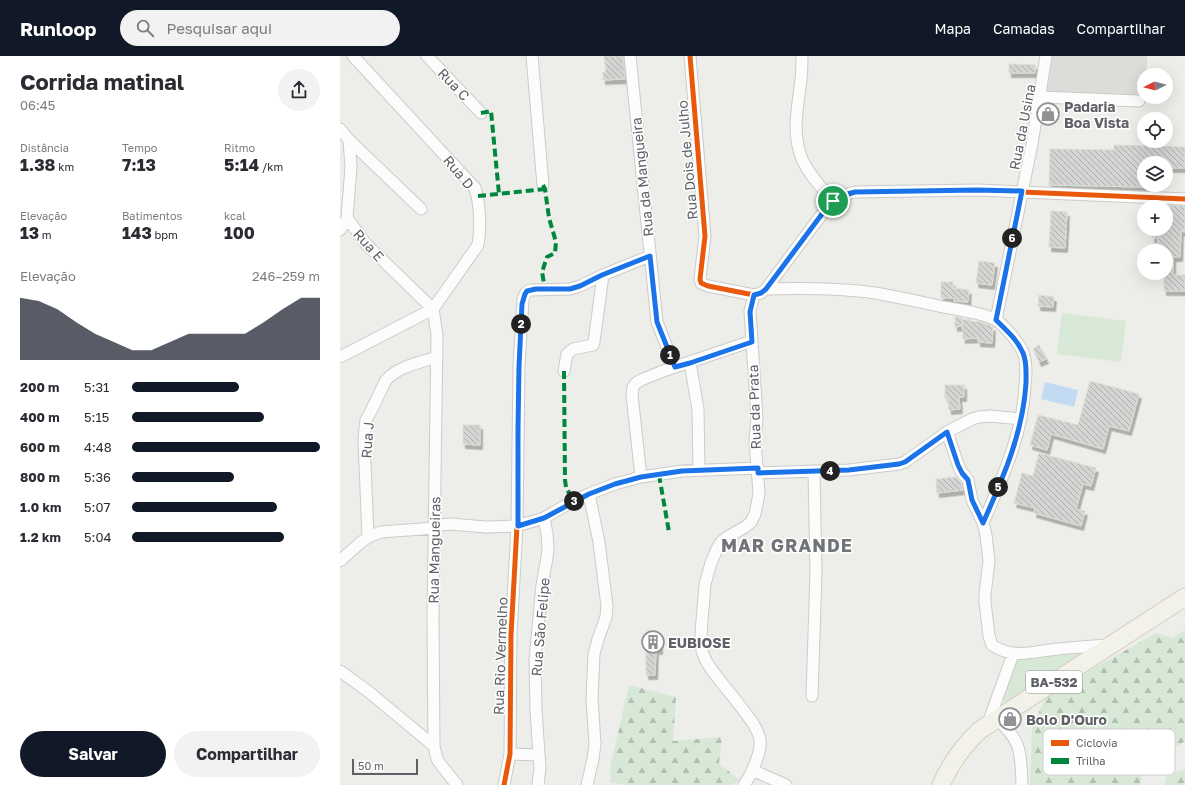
<!DOCTYPE html>
<html lang="pt">
<head>
<meta charset="utf-8">
<style>
	:root { --surface:#fff; --page:#f2f2f3; --text:#2b2b33; --muted:#7c7c81; --accent:#111827 }
	body { margin:0; font-family:"Golos Text",sans-serif; background:var(--page); color:var(--text); height:100vh; display:flex; flex-direction:column; font-size:15px; white-space:nowrap }
	* { box-sizing:border-box; margin:0 }
	p { font-size:13px; color:var(--muted) }
	.icon { flex:none; width:22px; height:22px; fill:none; stroke:currentColor; stroke-width:2; stroke-linecap:round; stroke-linejoin:round }
	.map { position:relative; flex:1; overflow:hidden }
	.side { display:flex; flex-direction:column; background:var(--surface); width:340px }
	.side>* { flex:none }
	.needle { width:26px; rotate:264deg }
	.buttons { position:absolute; left:797px; top:12px; display:grid; gap:8px }
	.buttons a { display:grid; place-items:center; width:36px; height:36px; border-radius:50%; background:var(--surface); box-shadow:0 4px 16px #0002; font-size:20px }
	.scale { position:absolute; left:12px; bottom:10px; width:66px; box-sizing:border-box; padding-left:4px; border:2px solid #5f6166; border-top:0; font-size:11px; line-height:14px; white-space:nowrap; color:#5f6166; -webkit-text-stroke:3px #fff; paint-order:stroke }
	.pin { position:absolute; display:grid; place-items:center; width:34px; height:34px; color:#fff; margin:-17px; border:2px solid #fff; border-radius:50%; box-shadow:0 1px 4px #0007 }
	.km { position:absolute; width:20px; height:20px; margin:-10px; border-radius:50%; background:#222; color:#fff; font-size:11px; line-height:20px; text-align:center }
	.round { display:grid; place-items:center; flex:none; width:42px; height:42px; border-radius:21px; background:var(--page) }
	.summary { display:flex; align-items:center; justify-content:space-between; height:68px; padding:0 20px }
	h1 { font-size:22px; font-weight:700; line-height:30px }
	.figures { display:grid; grid-template-columns:repeat(3,1fr); gap:6px; height:68px; padding:4px 20px }
	.figures div { display:grid; align-content:center }
	.figures b { font-size:17px; font-weight:700 }
	.figures small { font-size:11px; font-weight:400 }
	.figures p { font-size:11px }
	.chart { height:112px; padding:8px 20px }
	.chart p { display:flex; justify-content:space-between }
	.chart svg { width:100%; height:72px; margin-top:4px; fill:var(--accent); opacity:.7 }
	.action { display:flex; gap:8px; margin-top:auto; padding:8px 20px }
	.action a { flex:1; height:46px; border-radius:24px; background:var(--accent); color:#fff; font-size:16px; font-weight:700; line-height:46px; text-align:center }
	.action a+a { background:var(--page); color:var(--text) }
	ul { padding:0 20px; list-style:none; font-size:13px }
	li { display:grid; grid-template-columns:64px 48px 1fr; align-items:center; height:30px }
	li i { height:10px; border-radius:5px; background:var(--accent) }
	header { display:flex; align-items:center; gap:24px; box-sizing:border-box; height:56px; padding:0 20px; background:var(--accent); color:#fff }
	header strong { font-size:19px }
	nav { display:flex; gap:22px; margin-inline-start:auto; font-size:14px }
	.search { width:280px; height:36px; background:var(--page); display:flex; align-items:center; gap:10px; box-sizing:border-box; padding:0 14px; border-radius:22px; color:var(--muted); font-size:15px }
	main { display:flex; flex:1; min-height:0 }
	.map>svg:first-child { display:block }
</style>
</head>
<body>
<header>
<strong>Runloop</strong>
<div class="search"><svg class="icon" aria-label="search" viewBox="0 0 24 24"><circle cx="10" cy="10" r="6"/><path d="M15 15l6 6"/></svg>Pesquisar aqui</div>
<nav><a>Mapa</a><a>Camadas</a><a>Compartilhar</a></nav>
</header>
<main>
<section class="side">
<div class="summary"><div><h1>Corrida matinal</h1><p>06:45</p></div><a class="round"><svg class="icon" aria-label="share" viewBox="0 0 24 24"><path d="M12 15V3M7 8l5-5 5 5M5 13v7h14v-7"/></svg></a></div>
<div class="figures">
<div><p>Distância</p><b>1.38<small> km</small></b></div>
<div><p>Tempo</p><b>7:13</b></div>
<div><p>Ritmo</p><b>5:14<small> /km</small></b></div>
</div>
<div class="figures">
<div><p>Elevação</p><b>13<small> m</small></b></div>
<div><p>Batimentos</p><b>143<small> bpm</small></b></div>
<div><p>kcal</p><b>100</b></div>
</div>
<div class="chart"><p><span>Elevação</span>246–259 m</p>
<svg viewBox="0 0 160 44" preserveAspectRatio="none"><path d="M0 44V6L10 8L20 13L30 21L40 28L50 33L60 38L70 38L80 33L90 28L100 28L110 28L120 28L130 21L140 13L150 6L160 6V44z"/></svg>
</div>
<ul>
<li><b>200 m</b>5:31<i style="width:57%"></i></li>
<li><b>400 m</b>5:15<i style="width:70%"></i></li>
<li><b>600 m</b>4:48<i style="width:100%"></i></li>
<li><b>800 m</b>5:36<i style="width:54%"></i></li>
<li><b>1.0 km</b>5:07<i style="width:77%"></i></li>
<li><b>1.2 km</b>5:04<i style="width:81%"></i></li>
</ul>
<div class="action"><a>Salvar</a><a>Compartilhar</a></div>
</section>
<div class="map">
<svg width="845" height="729" viewBox="0 0 845 729">
	<defs>
		<pattern id="forest-firs" width="22" height="20" patternUnits="userSpaceOnUse"><rect width="22" height="20" fill="#d8e8d7"/><path d="M5 1l3.5 6h-7zM16 11l3.5 6h-7z" fill="#b2bfb2"/></pattern>
		<pattern id="building-back-hatch" width="6" height="6" patternUnits="userSpaceOnUse"><rect width="6" height="6" fill="#d4d4d2"/><path d="M-1 5l2 2M0 0l6 6M5-1l2 2" fill="none" stroke="#afafae"/></pattern>
		<filter id="shadow"><feDropShadow dx="2.5" dy="4.5" stdDeviation="0" flood-color="#0004"/></filter>
	</defs>
	<rect width="100%" height="100%" fill="#edede9"/>
	<path fill="#dddcd8" d="M 711,0 L 807,0 L 807,19 L 804,19 L 804,40 L 707,37 Z"/>
	<path fill="#d8e8d7" d="M 722,257 L 786,265 L 781,306 L 717,298 Z
		M 746,594 L 747,599 L 666,650 L 663,640 L 673,603 Z"/>
	<path fill="url(#forest-firs)" d="M 845,574 L 845,685 L 803,715 L 800,729 L 690,729 L 692,671 L 707,639 L 816,577 L 832,582 Z
		M 289,629 L 336,641 L 333,685 L 382,681 L 379,707 L 399,724 L 393,729 L 285,729 L 271,726 L 270,713 Z
		M 845,714 L 845,729 L 824,729 L 827,718 Z"/>
	<path fill="#c2dbf2" d="M 705,326 L 738,334 L 734,351 L 701,343 Z"/>
	<path fill="url(#building-back-hatch)" stroke="#dcdcd8" filter="url(#shadow)" d="M 264,0 L 283,0 L 285,23 L 263,24 L 263,16 L 266,16 Z
		M 669,8 L 695,9 L 695,17 L 669,17 Z
		M 774,89 L 845,91 L 845,112 L 826,112 L 826,107 L 804,107 L 804,131 L 709,129 L 710,93 L 774,94 Z
		M 826,149 L 845,150 L 845,176 L 841,175 L 840,201 L 833,201 L 833,219 L 845,219 L 845,235 L 824,235 L 824,219 L 826,219 L 826,195 L 818,195 L 818,182 L 812,182 L 813,173 L 826,173 Z
		M 711,155 L 727,156 L 725,192 L 709,191 Z
		M 639,205 L 655,207 L 652,229 L 636,227 Z
		M 601,226 L 613,226 L 613,232 L 629,234 L 628,246 L 614,245 L 614,242 L 601,242 Z
		M 699,239 L 714,241 L 713,251 L 698,250 Z
		M 615,261 L 622,261 L 622,270 L 615,271 Z
		M 630,263 L 630,265 L 641,266 L 653,271 L 652,287 L 638,286 L 638,282 L 623,283 L 622,264 Z
		M 699,289 L 706,303 L 699,306 L 693,293 Z
		M 750,325 L 799,338 L 789,375 L 769,370 L 763,393 L 711,378 L 707,394 L 690,389 L 698,359 L 738,369 Z
		M 605,329 L 624,329 L 624,341 L 619,341 L 620,353 L 609,354 L 608,342 L 605,342 Z
		M 123,369 L 140,369 L 140,389 L 123,388 Z
		M 699,397 L 756,412 L 751,430 L 743,428 L 736,453 L 745,455 L 741,470 L 694,457 L 695,452 L 674,447 L 682,417 L 693,420 Z
		M 617,421 L 621,427 L 623,434 L 597,437 L 596,423 Z
		M 306,579 L 320,579 L 320,594 L 316,594 L 315,619 L 306,619 Z"/>
	<g fill="none" stroke-linecap="round" stroke-linejoin="round">
		<g stroke="#cbcbca" stroke-width="13">
			<path id="street" d="M 87,0 L 141,57
				M 192,0 L 203,129
				M 290,0 L 317,266 L 335,311
				M 350,0 L 365,180 L 360,223 L 361,227 L 368,230 L 414,239 L 421,237 L 426,233 L 485,154 C 494,144 502,139 515,136 L 637,134 L 845,143
				M 462,0 C 462,10 462,20 460,31 C 457,55 452,79 462,103 C 469,119 482,132 493,145
				M 700,41 L 799,45
				M 0,73 L 9,84 L 81,153
				M 9,84 L 11,111 L 7,162 L 26,188 L 93,253
				M 0,174 L 7,162
				M 426,233 C 462,232 499,232 535,237 C 558,241 581,246 603,251 C 616,253 646,258 656,264 C 665,270 681,289 684,299 C 687,309 686,319 685,329 C 683,378 662,423 643,467
				M 93,253 L 97,279 L 93,561 L 94,690 L 97,703 L 101,709 L 117,729
				M 656,264 L 692,88 L 706,0
				M 0,301 L 93,253 L 138,189 C 141,173 140,148 135,132 L 13,0
				M 350,307 L 358,353 L 359,414
				M 224,315 L 227,298 L 233,293 L 253,289 L 254,286 L 263,219
				M 607,376 L 620,414 L 628,424 L 632,444 L 643,467 L 646,479 L 649,505 L 645,538 L 645,546 L 649,580 L 652,589 C 674,604 695,595 718,593 C 735,591 752,590 768,589
				M 418,417 L 509,414 L 559,408 L 565,406 L 607,376 L 632,363 L 639,361 L 650,360 L 681,363
				M 301,421 L 292,339 L 293,331 L 296,327 L 301,324 L 323,315 L 412,285
				M 28,481 L 24,385 L 25,372 L 26,364 L 30,357 L 46,324 C 59,310 79,307 97,301
				M 0,505 L 20,487 L 28,481 L 41,476 L 95,472 L 101,469 L 110,468 L 146,471 L 177,470 L 204,462 L 233,445 L 249,438 L 275,428 L 301,421 L 342,415 L 418,412
				M 0,615 L 29,636 L 94,690
				M 472,640 L 476,516 L 474,416
				M 656,663 C 682,683 681,699 682,729
				M 647,670 L 673,598
				M 170,698 L 199,699
				M 412,714 L 446,729
				M 164,729 L 170,698 L 171,579 L 177,470 L 179,310 L 183,243 C 185,238 186,235 191,234 L 230,233 L 240,230 L 263,219 L 310,200
				M 198,729 L 200,712 L 196,655 L 195,603 L 202,529 L 207,502 L 208,491 L 207,478 L 204,462
				M 247,729 L 253,703 L 255,688 L 252,642 L 254,598 L 258,583 L 266,561 L 267,550 L 259,486 L 249,438
				M 404,729 C 411,719 422,696 420,683 C 417,669 402,653 394,642 C 384,630 374,618 366,605 L 362,595 L 361,577 L 365,528 L 371,507 L 377,493 L 381,486 L 386,482 L 405,471 L 411,466 L 415,458 L 419,438 L 415,384 L 417,362 L 410,255 L 414,239"/>
		</g>
		<g stroke="#d3ceba" stroke-width="19">
			<path id="primary" d="M 601,729 C 610,708 623,690 640,674 L 845,541"/>
		</g>
		<use href="#street" stroke="#fcfcfc" stroke-width="11"/>
		<use href="#primary" stroke="#f2f1ea" stroke-width="17"/>
		<path stroke="#00873e" stroke-width="4" stroke-dasharray="8 4" stroke-linecap="butt" d="M 141,57 L 151,55 L 159,138
			M 203,129 L 205,133 L 209,162 L 216,186 L 215,197 L 207,201 L 202,216 L 205,233
			M 138,140 L 205,133
			M 224,315 L 225,424 L 226,431 L 233,445
			M 319,419 L 329,476"/>
		<g stroke="#fff" stroke-width="8">
			<path id="cycleway" d="M 350,0 L 365,180 L 360,223 L 361,227 L 368,230 L 414,239 L 421,237 L 426,233 L 485,154 C 494,144 502,139 515,136 L 637,134 L 845,143
				M 164,729 L 170,698 L 171,579 L 177,470 L 179,310 L 183,243 C 185,238 186,235 191,234 L 230,233 L 240,230 L 263,219 L 310,200"/>
		</g>
		<use href="#cycleway" stroke="#e8590c" stroke-width="5"/>
	</g>
	<g fill="none" stroke-linecap="round" stroke-linejoin="round">
		<g stroke="#fff" stroke-width="8">
			<path id="route" d="M 637,134 L 682,135 L 656,264 C 666,274 677,283 683,297 C 687,306 686,317 686,327 C 683,377 663,422 643,467 L 632,444 L 628,424 L 622,417 L 618,409 L 607,376 L 565,406 L 559,408 L 509,414 L 418,417 L 418,412 L 342,415 L 301,421 L 275,428 L 249,438 L 204,462 L 178,470 L 178,373 L 179,310 L 182,248 L 185,238 L 187,235 L 196,233 L 230,233 L 240,230 L 262,219 L 310,200 L 317,266 L 335,311 L 350,307 L 412,286 L 410,256 L 414,239 L 421,237 L 426,233 L 485,154 C 494,144 502,139 515,136 Z"/>
		</g>
		<use href="#route" stroke="#1a73e8" stroke-width="5"/>
	</g>
	<defs>
		<g id="shop-ring" transform="scale(1.15)"><circle r="9.5" fill="#fff" stroke="#919294" stroke-width="1.5"/><path d="M-5-2.5h2.3a2.7 3.5 0 0 1 5.4 0H5L5.5 6h-11ZM-1.5-2.5h3a1.5 2.3 0 0 0-3 0Z" fill="#919294"/></g>
		<g id="building-ring" transform="scale(1.15)"><circle r="9.5" fill="#fff" stroke="#919294" stroke-width="1.5"/><path d="M-4-6H4V6H1V3H-1V6H-4ZM-2.5-4.3h1.7v1.8h-1.7ZM.8-4.3h1.7v1.8H.8ZM-2.5-1h1.7V.8h-1.7ZM.8-1h1.7V.8H.8Z" fill="#919294"/></g>
	</defs>
	<g fill-rule="evenodd">
		<use href="#shop-ring" x="708" y="58"/>
		<use href="#building-ring" x="313" y="586"/>
		<use href="#shop-ring" x="670" y="663"/>
	</g>
	<g text-anchor="middle" dominant-baseline="central" stroke-width="3" stroke-linejoin="round" paint-order="stroke">
		<rect fill="#fff" stroke="#8f9094" stroke-width="1" x="686" y="615" width="56" height="22" rx="3"/>
		<g font-size="13" font-weight="bold" fill="#5f6166">
			<text x="714" y="626">BA-532</text>
		</g>
		<g font-size="14" fill="#5f6166" stroke="#fff">
			<text transform="translate(114 28) rotate(46)">Rua C</text>
			<text transform="translate(682 71) rotate(-79)">Rua da Usina</text>
			<text transform="translate(347 104) rotate(-95)">Rua Dois de Julho</text>
			<text transform="translate(119 116) rotate(50)">Rua D</text>
			<text transform="translate(302 121) rotate(-96)">Rua da Mangueira</text>
			<text transform="translate(29 189) rotate(48)">Rua E</text>
			<text transform="translate(414 351) rotate(-92)">Rua da Prata</text>
			<text transform="translate(27 384) rotate(-86)">Rua J</text>
			<text transform="translate(94 494) rotate(-89)">Rua Mangueiras</text>
			<text transform="translate(200 571) rotate(-85)">Rua São Felipe</text>
			<text transform="translate(160 600) rotate(-88)">Rua Rio Vermelho</text>
		</g>
		<g font-size="14" font-weight="bold" fill="#5f6166" stroke="#fff" text-anchor="start">
			<text x="724" y="50">Padaria<tspan x="724" dy="16">Boa Vista</tspan></text>
			<text x="328" y="586">EUBIOSE</text>
			<text x="686" y="663">Bolo D'Ouro</text>
		</g>
		<g font-size="18" font-weight="bold" letter-spacing="1" fill="#707378" stroke="#fff">
			<text x="447" y="489">MAR GRANDE</text>
		</g>
	</g>
	<rect x="703" y="673" width="132" height="46" rx="6" fill="#fff" stroke="#cfd0d1" stroke-width="1"/>
	<rect x="711" y="684" width="18" height="6" fill="#e8590c"/>
	<rect x="711" y="702" width="18" height="6" fill="#00873e"/>
	<g font-size="11" fill="#5f6166">
		<text x="736" y="691">Ciclovia</text>
		<text x="736" y="709">Trilha</text>
	</g>
</svg>
<div class="buttons">
<a><svg class="needle" viewBox="-14 -14 28 28"><path d="M0-13l5 13h-10z" fill="#e53935"/><path d="M0 13l5-13h-10z" fill="#7c7c81"/></svg></a>
<a><svg class="icon" aria-label="locate" viewBox="0 0 24 24"><circle cx="12" cy="12" r="6"/><path d="M12 2v4M12 18v4M2 12h4M18 12h4"/></svg></a>
<a><svg class="icon" aria-label="layers" viewBox="0 0 24 24"><path d="M12 4l9 5-9 5-9-5zM3 14l9 5 9-5"/></svg></a>
<a>+</a>
<a>−</a>
</div>
<div class="scale">50 m</div>
<div class="pin" style="left:493px;top:145px;background:#1e9e55"><svg class="icon" aria-label="arrive" viewBox="0 0 24 24"><path d="M6 21V4h12l-3 4 3 4H6"/></svg></div>
<b class="km" style="left:330px;top:299px">1</b>
<b class="km" style="left:181px;top:268px">2</b>
<b class="km" style="left:234px;top:445px">3</b>
<b class="km" style="left:490px;top:415px">4</b>
<b class="km" style="left:658px;top:431px">5</b>
<b class="km" style="left:672px;top:182px">6</b>
</div>
</main>
</body>
</html>
